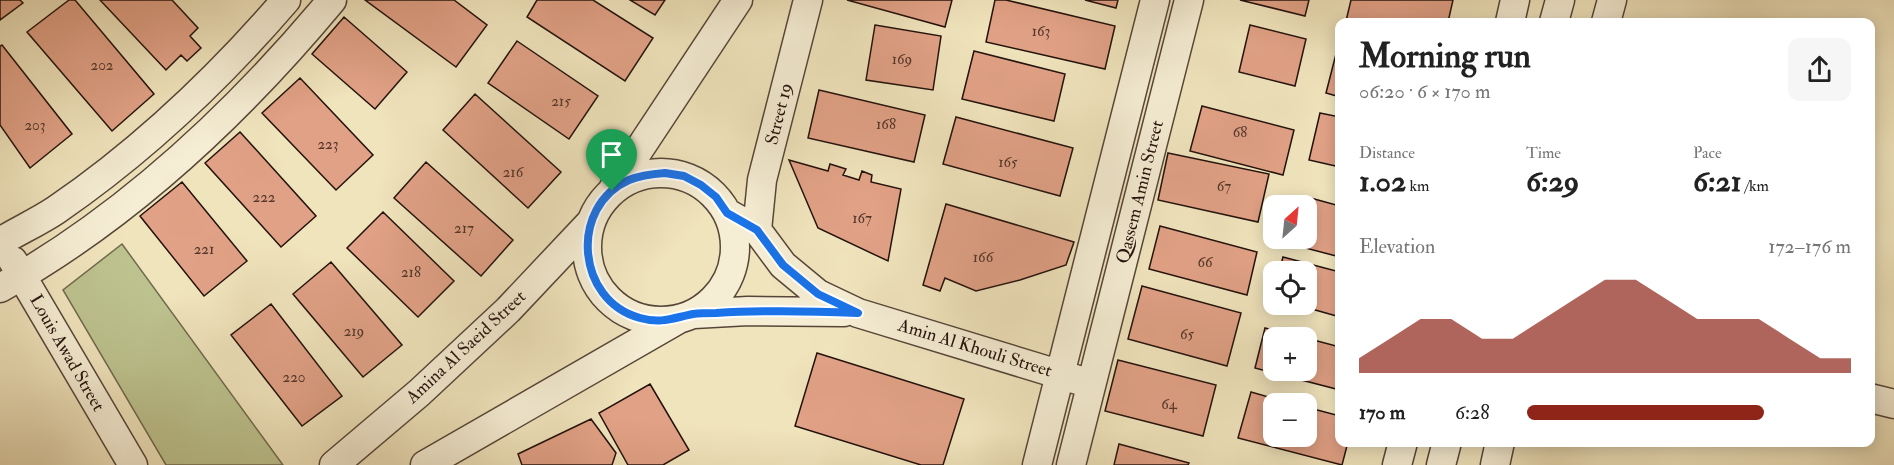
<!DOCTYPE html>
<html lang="en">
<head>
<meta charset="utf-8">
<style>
	:root { --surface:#fff; --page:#f6f6f6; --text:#222; --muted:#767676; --accent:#8f2418 }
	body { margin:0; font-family:"IM FELL Double Pica",serif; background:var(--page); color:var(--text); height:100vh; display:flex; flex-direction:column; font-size:22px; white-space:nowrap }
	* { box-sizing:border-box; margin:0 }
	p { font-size:20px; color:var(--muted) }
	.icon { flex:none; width:33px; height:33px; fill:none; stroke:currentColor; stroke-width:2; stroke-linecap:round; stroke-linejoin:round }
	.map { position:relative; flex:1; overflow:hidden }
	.details { position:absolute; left:1335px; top:18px; width:540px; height:429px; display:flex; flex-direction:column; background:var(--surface); border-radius:12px; box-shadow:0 3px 15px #0003 }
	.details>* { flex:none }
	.needle { width:39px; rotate:27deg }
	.buttons { position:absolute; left:1263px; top:195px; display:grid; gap:12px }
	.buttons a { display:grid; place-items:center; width:54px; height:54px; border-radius:12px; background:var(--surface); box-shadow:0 3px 15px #0003; font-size:30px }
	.pin { position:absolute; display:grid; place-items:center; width:51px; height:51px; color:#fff; margin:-62px -26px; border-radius:50% 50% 50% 0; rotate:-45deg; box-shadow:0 0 6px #0007 }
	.pin .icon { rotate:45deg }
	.round { display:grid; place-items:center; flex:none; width:63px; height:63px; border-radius:12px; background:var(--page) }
	.headline { display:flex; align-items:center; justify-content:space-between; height:102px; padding:0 24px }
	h1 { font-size:33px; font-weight:700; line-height:45px }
	.figures { display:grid; grid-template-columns:repeat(3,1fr); gap:9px; height:102px; padding:6px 24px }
	.figures div { display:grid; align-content:center }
	.figures b { font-size:30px; font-weight:700 }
	.figures small { font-size:16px; font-weight:400 }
	.figures p { font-size:16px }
	.chart { height:168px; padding:12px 24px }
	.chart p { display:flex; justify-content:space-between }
	.chart svg { width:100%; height:108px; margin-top:6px; fill:var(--accent); opacity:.7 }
	ul { padding:0 24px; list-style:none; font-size:20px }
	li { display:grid; grid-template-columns:96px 72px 1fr; align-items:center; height:45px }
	li i { height:15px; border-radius:8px; background:var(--accent) }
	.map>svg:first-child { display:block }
</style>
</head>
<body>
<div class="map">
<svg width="1894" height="465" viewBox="0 0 1894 465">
	<rect width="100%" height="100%" fill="#f0e4bd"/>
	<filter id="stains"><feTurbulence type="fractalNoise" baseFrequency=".00333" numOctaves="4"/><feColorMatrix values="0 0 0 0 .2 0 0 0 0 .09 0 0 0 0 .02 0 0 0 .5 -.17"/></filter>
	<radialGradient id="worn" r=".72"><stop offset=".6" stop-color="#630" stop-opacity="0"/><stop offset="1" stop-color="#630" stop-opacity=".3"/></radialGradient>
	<path fill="#bdc38f" stroke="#706a4e" stroke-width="1.5" d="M 122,244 L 283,465 L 166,465 L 63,290 Z"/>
	<path fill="#e1a186" stroke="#23120c" stroke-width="1.5" d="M 0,0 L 20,0 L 23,3 L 0,20 Z
		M 69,0 L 75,0 L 154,94 L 112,131 L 27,32 Z
		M 100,0 L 172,0 L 198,28 L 190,36 L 201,48 L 187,61 L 181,55 L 166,70 Z
		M 365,0 L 454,0 L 487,25 L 456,67 Z
		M 537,0 L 593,0 L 653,38 L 625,81 L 527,17 Z
		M 630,0 L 665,0 L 655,15 Z
		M 847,0 L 952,0 L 945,27 Z
		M 995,0 L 1006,0 L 1115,26 L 1105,69 L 986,42 Z
		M 1085,0 L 1118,0 L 1116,8 Z
		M 1240,0 L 1309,0 L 1305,16 Z
		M 1351,0 L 1453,0 L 1448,22 L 1352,22 L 1346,21 Z
		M 344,17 L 407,72 L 375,109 L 312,54 Z
		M 875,25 L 941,36 L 933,90 L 866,80 Z
		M 1250,25 L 1306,39 L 1295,86 L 1239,72 Z
		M 517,41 L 598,96 L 569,139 L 488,83 Z
		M 2,45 L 72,134 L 30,168 L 0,125 L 0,46 Z
		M 1338,46 L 1340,47 L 1340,97 L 1326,93 Z
		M 974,51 L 1065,74 L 1054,121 L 962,99 Z
		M 300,78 L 373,155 L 336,190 L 262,113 Z
		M 819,90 L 925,115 L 914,162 L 808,138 Z
		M 475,94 L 561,172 L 528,208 L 443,130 Z
		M 1202,106 L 1294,130 L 1283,175 L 1190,151 Z
		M 1320,113 L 1340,117 L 1340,167 L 1309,160 Z
		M 956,117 L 1073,148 L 1060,196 L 943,164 Z
		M 240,132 L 316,216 L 281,247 L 205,163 Z
		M 1168,153 L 1269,174 L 1258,222 L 1158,200 Z
		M 789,160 L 828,171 L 830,164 L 846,169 L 843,175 L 859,180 L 862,171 L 872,175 L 871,182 L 901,189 L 888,261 L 818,228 Z
		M 426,162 L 513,240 L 481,276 L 394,198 Z
		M 182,182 L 247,261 L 204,296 L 140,216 Z
		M 1307,197 L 1340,206 L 1340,257 L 1294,245 L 1296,238 L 1306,238 L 1306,206 L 1305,206 Z
		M 946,204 L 1074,242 L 1066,265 L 1020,280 L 976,291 L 945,278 L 940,291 L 923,285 Z
		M 383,212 L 454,281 L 418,317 L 347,248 Z
		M 1160,226 L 1257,252 L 1247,295 L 1149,269 Z
		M 1283,257 L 1340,272 L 1340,317 L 1294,304 L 1306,304 L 1306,272 L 1279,272 Z
		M 331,262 L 402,345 L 363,377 L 293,294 Z
		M 1142,286 L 1241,313 L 1227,366 L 1128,339 Z
		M 271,304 L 342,396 L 302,426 L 231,335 Z
		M 1265,328 L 1304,338 L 1274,338 L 1274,370 L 1306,370 L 1306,338 L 1340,347 L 1340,390 L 1255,368 Z
		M 817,353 L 964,399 L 943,465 L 921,465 L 795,426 Z
		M 1118,360 L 1216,385 L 1203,436 L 1105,411 Z
		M 650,384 L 689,450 L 663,465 L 628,465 L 599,413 Z
		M 1251,392 L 1293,404 L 1274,404 L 1274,436 L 1306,436 L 1306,407 L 1340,416 L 1340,442 L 1348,442 L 1342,465 L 1238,438 Z
		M 591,419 L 616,453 L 612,465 L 522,465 L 518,454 Z
		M 1119,444 L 1189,463 L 1188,465 L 1114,465 Z"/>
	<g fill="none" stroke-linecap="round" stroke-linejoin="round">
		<g stroke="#564638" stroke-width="31">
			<path id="minor" d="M 1510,22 L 1515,0
				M 1554,22 L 1560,0
				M 1606,22 L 1612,0
				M587 247a74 74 0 1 1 148 0a74 74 0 1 1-148 0Z
				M 613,189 L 738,0
				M 727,213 L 757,230 L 783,265 L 818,294 L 858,313 L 1078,380
				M 757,230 L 762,180 L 808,0
				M 0,242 C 18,231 38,222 56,210 C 142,151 218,79 286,0
				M 13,261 L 133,465
				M 0,288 C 129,216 238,113 332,0
				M 694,314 L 748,311 L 844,312
				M 1870,398 L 1894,404
				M 334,465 L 419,393 L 508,310 L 591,222
				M 425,465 L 677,320
				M 1037,465 L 1155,0
				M 1071,465 L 1189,0
				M 1397,465 L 1403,442
				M 1441,465 L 1447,442
				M 1495,465 L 1500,442"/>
		</g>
		<use href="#minor" stroke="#f5edd4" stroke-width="28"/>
	</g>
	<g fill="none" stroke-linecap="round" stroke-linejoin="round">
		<g stroke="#fff" stroke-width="12">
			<path id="route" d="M 665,173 L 684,176 L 701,185 L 716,197 L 727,213 L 757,230 L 783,265 L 818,294 L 858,313 C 811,311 764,310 716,313 C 709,313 701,313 693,314 C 673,318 661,324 640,318 C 576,301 569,206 629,180 C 641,175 652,174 665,173 Z"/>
		</g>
		<use href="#route" stroke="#1a73e8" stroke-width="8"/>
	</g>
	<g text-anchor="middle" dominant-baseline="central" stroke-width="6" stroke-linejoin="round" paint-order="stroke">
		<g font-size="15" fill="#52362a">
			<text x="1041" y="31">163</text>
			<text x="902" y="59">169</text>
			<text x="102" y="65">202</text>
			<text x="561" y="101">215</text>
			<text x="886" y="124">168</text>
			<text x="35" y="125">203</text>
			<text x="1240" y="132">68</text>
			<text x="328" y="144">223</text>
			<text x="1008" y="162">165</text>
			<text x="513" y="172">216</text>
			<text x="1224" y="186">67</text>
			<text x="264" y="197">222</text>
			<text x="862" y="218">167</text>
			<text x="464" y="228">217</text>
			<text x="204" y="249">221</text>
			<text x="983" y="257">166</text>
			<text x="1205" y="262">66</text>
			<text x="411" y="272">218</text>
			<text x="354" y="331">219</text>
			<text x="1187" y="334">65</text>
			<text x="294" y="377">220</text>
			<text x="1169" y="404">64</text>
		</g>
		<g font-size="18" fill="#23120c" stroke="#f5edd4">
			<text transform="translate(779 114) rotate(-76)">Street 19</text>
			<text transform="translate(1140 192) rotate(-76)">Qassem Amin Street</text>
			<text transform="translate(466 347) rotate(-43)">Amina Al Saeid Street</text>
			<text transform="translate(975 348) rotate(17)">Amin Al Khouli Street</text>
			<text transform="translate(67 353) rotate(60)">Louis Awad Street</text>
		</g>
	</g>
	<rect width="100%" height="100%" filter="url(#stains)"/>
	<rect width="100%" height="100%" fill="url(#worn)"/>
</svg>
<div class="buttons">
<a><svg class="needle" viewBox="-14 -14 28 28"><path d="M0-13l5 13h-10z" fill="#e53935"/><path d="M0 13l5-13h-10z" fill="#767676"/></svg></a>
<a><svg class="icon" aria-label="locate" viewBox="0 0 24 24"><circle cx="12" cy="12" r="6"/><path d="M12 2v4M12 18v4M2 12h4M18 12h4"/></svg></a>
<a>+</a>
<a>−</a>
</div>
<div class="pin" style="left:612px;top:191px;background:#1e9e55"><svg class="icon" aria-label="arrive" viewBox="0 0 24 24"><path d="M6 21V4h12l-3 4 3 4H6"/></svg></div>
<section class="details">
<div class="headline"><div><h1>Morning run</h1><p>06:20 · 6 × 170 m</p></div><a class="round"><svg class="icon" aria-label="share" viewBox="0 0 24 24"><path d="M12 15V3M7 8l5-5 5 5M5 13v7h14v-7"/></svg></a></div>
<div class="figures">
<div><p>Distance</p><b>1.02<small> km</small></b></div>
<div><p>Time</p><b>6:29</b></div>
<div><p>Pace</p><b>6:21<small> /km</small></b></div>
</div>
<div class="chart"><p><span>Elevation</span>172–176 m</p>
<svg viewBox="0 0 160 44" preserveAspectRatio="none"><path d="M0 44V38L10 30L20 22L30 22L40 30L50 30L60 22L70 14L80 6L90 6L100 14L110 22L120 22L130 22L140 30L150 38L160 38V44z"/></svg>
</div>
<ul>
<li><b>170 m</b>6:28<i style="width:73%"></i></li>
</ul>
</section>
</div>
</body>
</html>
